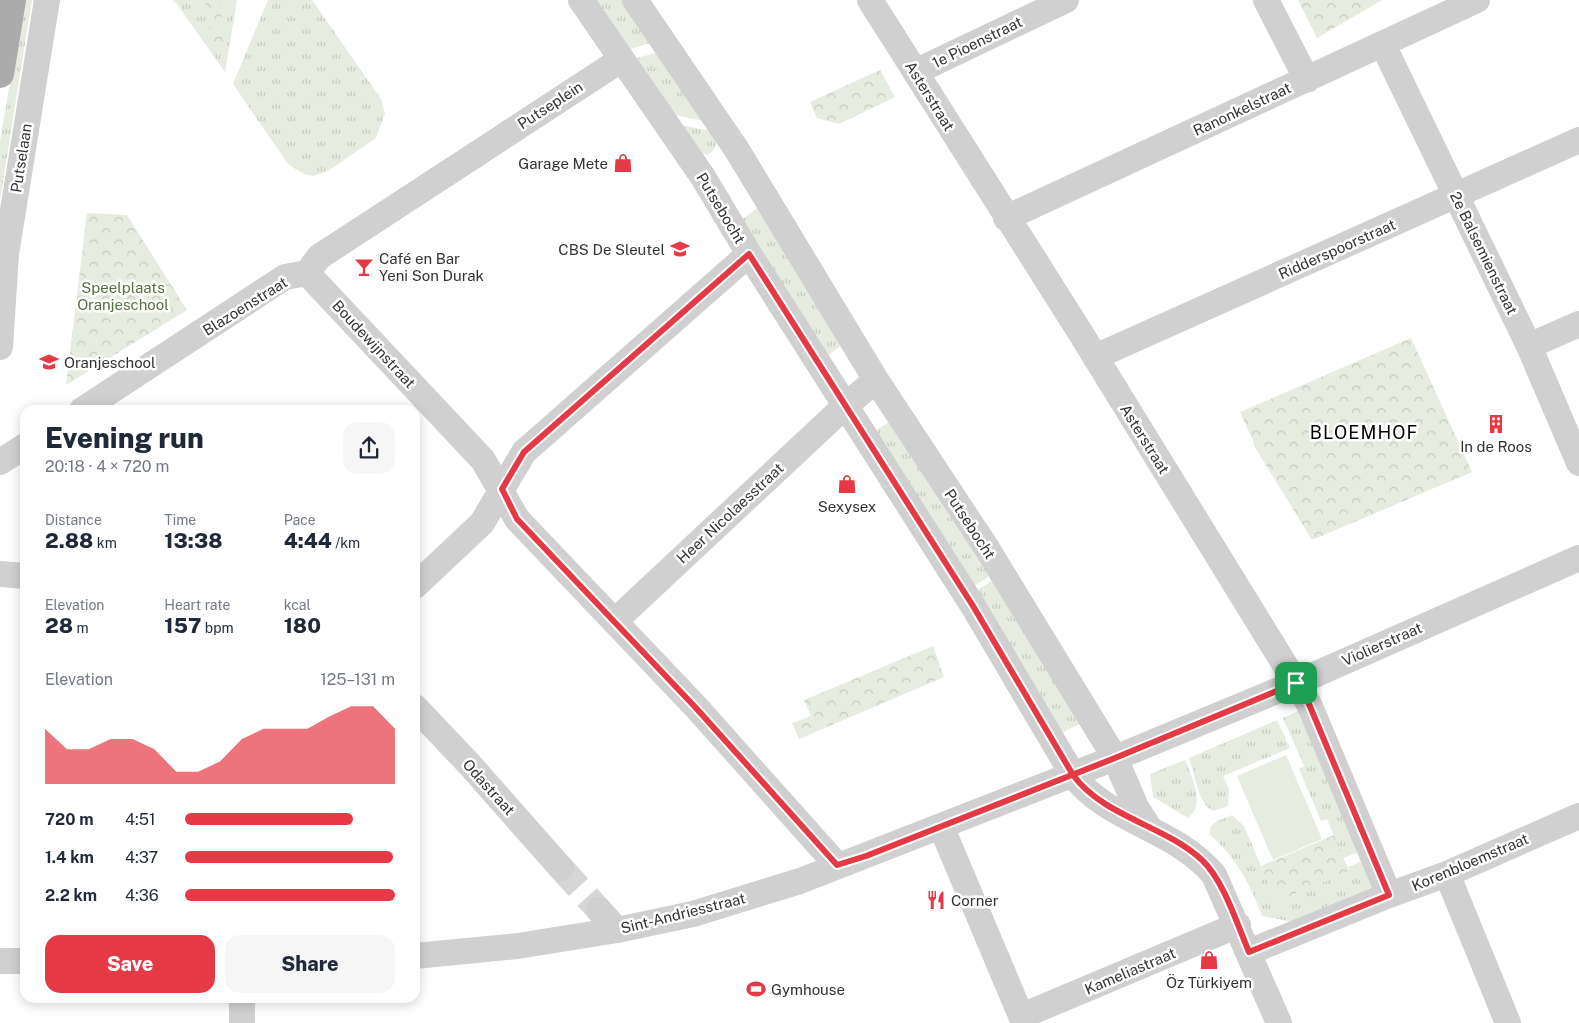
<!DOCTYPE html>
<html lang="en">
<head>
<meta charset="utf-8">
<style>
	:root { --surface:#fff; --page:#f6f6f7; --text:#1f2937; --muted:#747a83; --accent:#e63946 }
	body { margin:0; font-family:"Public Sans",sans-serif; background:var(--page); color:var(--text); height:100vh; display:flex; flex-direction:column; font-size:19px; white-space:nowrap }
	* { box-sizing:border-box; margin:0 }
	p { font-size:16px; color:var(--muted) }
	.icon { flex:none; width:28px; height:28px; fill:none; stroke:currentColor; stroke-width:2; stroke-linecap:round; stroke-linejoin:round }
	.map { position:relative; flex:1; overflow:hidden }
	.drawer { position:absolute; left:20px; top:405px; width:400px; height:598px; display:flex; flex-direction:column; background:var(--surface); border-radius:15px; box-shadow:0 2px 12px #0003 }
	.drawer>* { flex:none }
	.pin { position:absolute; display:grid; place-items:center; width:42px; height:42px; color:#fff; margin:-21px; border-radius:10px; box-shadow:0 2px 8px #0006 }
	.round { display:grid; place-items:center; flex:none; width:52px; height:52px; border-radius:15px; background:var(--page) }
	.head { display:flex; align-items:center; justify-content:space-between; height:85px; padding:0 25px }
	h1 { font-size:28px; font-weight:800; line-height:38px }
	.figures { display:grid; grid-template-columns:repeat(3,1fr); gap:8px; height:85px; padding:5px 25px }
	.figures div { display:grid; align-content:center }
	.figures b { font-size:21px; font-weight:800 }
	.figures small { font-size:14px; font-weight:400 }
	.figures p { font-size:14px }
	.chart { height:140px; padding:10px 25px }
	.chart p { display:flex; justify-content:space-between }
	.chart svg { width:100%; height:90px; margin-top:5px; fill:var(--accent); opacity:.7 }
	.primary-button { display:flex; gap:10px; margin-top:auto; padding:10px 25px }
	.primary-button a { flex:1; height:58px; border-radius:15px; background:var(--accent); color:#fff; font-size:20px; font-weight:800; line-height:58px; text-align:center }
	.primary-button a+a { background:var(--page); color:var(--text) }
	ul { padding:0 25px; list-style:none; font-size:16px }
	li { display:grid; grid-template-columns:80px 60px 1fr; align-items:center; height:38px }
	li i { height:12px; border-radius:6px; background:var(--accent) }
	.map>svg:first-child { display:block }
</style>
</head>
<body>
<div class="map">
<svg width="1579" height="1023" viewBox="0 0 1579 1023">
	<defs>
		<pattern id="grass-tufts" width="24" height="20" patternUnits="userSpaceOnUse" patternTransform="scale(1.25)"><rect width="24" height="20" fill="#e6ecdf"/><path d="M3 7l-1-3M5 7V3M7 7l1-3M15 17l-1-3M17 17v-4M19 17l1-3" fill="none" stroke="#c6cbc0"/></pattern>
		<pattern id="park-crowns" width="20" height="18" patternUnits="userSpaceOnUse" patternTransform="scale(1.25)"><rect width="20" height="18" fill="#e6ecdf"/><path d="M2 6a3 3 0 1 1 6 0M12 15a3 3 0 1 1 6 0" fill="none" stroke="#c6cbc0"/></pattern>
	</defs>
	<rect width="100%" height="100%" fill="#fff"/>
	<path fill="url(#grass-tufts)" d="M 24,0 L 32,0 L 0,200 L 0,141 Z
		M 173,0 L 237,0 L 225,72 L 177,4 Z
		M 268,0 L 312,0 L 381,99 L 385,113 L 376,138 L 328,171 L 313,176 L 304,174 L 288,164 L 233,84 Z
		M 591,0 L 625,0 L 653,42 L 625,51 Z
		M 660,52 L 708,122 L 672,114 L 633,59 Z
		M 680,125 L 715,132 C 717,142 717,150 707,155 L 699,152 Z
		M 763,204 L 846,342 L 826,357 L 740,221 Z
		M 892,420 L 990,571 L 988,577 L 973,587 L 875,431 Z
		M 992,581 L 1082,723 L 1063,732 L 1057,730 L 976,591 Z
		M 1298,711 L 1359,852 L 1343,858 L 1327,819 L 1321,821 L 1299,769 L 1304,766 L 1283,718 Z
		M 1277,720 L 1290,748 L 1223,776 L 1229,789 L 1228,806 L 1213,811 C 1198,804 1195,774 1189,758 Z
		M 1185,760 C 1192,777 1206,805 1188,818 L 1153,797 L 1150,774 Z
		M 1232,815 L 1244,826 L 1276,902 L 1349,871 L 1348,867 L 1362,861 L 1374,888 L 1293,922 L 1262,916 C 1251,886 1235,855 1210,835 L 1211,826 L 1217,821 Z"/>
	<path fill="url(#park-crowns)" d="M 205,0 L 219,0 L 225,42 L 212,44 Z
		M 1298,0 L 1382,0 L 1317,38 Z
		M 880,70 L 895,97 L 839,124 L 817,118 L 810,102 Z
		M 87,213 L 127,215 L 187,310 L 66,385 Z
		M 1411,338 L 1472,472 L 1312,540 L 1253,444 L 1254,443 L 1240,412 Z
		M 933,646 L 944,677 L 799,739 L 792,723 L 811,716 L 804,700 Z
		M 1334,835 L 1349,871 L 1276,902 L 1261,866 Z"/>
	<path fill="#e6ecdf" d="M 1286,755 L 1322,839 L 1273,860 L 1237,776 Z"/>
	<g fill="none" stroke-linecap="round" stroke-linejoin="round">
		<path stroke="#d6d6d6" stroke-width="26" stroke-dasharray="26 13" stroke-linecap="butt" d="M 561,868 L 599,910"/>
		<path stroke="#d0d0d0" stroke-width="26" d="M 581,0 L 703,177 L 749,254 L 973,606 L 1073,775 C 1107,821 1176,829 1214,875 L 1279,1023
			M 635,0 L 737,150 L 876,380 L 988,550 L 1115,758 L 1136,807 L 1148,826
			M 870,0 L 1080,332 L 1309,704 L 1389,895
			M 1266,0 L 1307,80
			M 1383,45 L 1529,346 L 1579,463
			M 915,72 L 1066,0
			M 1006,218 L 1477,0
			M 307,273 L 483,460 L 517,519 L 696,707 L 837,865
			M 1529,346 L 1579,324
			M 0,347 L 6,254 L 47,0
			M 1095,357 L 1579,140
			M 82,410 L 285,277 L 307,273 L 319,257 L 622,59
			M 0,462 L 25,446
			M 0,574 L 25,576
			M 415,586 L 482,523 L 524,452 L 749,254
			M 615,621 L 845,406 L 876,380
			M 415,707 L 470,765 L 561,868
			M 941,826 L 1024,1023
			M 1447,874 L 1508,1023
			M 599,910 L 617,930
			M 1249,952 L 1389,895 L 1447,874 L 1579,816
			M 415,956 L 518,946 L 617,930 L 693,914 L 800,881 L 1115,758 L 1296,683 L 1579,558
			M 0,961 L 25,961
			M 1022,1016 L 1238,925
			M 242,1023 L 242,998"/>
		<path stroke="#ababab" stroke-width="28" d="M 0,74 L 12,0"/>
	</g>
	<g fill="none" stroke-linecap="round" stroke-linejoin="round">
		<g stroke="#fff" stroke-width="10">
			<path id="route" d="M 1296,683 L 1115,758 L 866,856 L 837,865 L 696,708 L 517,519 L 502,489 L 524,452 L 749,254 L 973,606 L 1073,775 C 1104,817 1164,825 1202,860 C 1224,881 1237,924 1249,952 L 1389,895 L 1309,704 L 1296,683"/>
		</g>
		<use href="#route" stroke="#e63946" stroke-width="6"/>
	</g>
	<defs>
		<g id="shop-bare" transform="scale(1.5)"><path d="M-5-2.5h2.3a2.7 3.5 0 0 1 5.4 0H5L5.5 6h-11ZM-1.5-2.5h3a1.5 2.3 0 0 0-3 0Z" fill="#e63946" stroke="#fff" stroke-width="2.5" paint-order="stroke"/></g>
		<g id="school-bare" transform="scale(1.5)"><path d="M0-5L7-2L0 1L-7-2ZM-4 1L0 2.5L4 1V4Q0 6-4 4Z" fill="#e63946" stroke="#fff" stroke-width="2.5" paint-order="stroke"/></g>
		<g id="bar-bare" transform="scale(1.5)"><path d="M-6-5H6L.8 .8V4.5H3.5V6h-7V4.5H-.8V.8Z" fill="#e63946" stroke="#fff" stroke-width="2.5" paint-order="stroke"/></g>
		<g id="building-bare" transform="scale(1.5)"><path d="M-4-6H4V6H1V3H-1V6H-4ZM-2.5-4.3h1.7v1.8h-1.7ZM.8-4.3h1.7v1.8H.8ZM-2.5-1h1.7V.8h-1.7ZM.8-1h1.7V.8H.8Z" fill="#e63946" stroke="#fff" stroke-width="2.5" paint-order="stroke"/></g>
		<g id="restaurant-bare" transform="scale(1.5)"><path d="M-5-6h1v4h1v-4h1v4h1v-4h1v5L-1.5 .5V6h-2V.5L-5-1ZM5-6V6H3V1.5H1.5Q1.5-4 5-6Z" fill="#e63946" stroke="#fff" stroke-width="2.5" paint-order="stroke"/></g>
		<g id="stadium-bare" transform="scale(1.5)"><path d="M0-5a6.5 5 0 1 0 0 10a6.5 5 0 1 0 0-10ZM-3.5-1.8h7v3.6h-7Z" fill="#e63946" stroke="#fff" stroke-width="2.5" paint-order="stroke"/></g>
	</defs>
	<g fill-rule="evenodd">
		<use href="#shop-bare" x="623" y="163"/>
		<use href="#school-bare" x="680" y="249"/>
		<use href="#bar-bare" x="364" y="267"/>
		<use href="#school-bare" x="49" y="362"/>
		<use href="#building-bare" x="1496" y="424"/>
		<use href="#shop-bare" x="847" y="484"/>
		<use href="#restaurant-bare" x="936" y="900"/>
		<use href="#shop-bare" x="1209" y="960"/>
		<use href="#stadium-bare" x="756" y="989"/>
	</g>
	<g text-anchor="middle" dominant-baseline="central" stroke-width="5" stroke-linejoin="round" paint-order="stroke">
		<g font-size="15" fill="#333" stroke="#fff">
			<text transform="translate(977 42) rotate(-26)">1e Pioenstraat</text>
			<text transform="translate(930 96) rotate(58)">Asterstraat</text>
			<text transform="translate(550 105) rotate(-33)">Putseplein</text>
			<text transform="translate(1242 109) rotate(-25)">Ranonkelstraat</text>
			<text transform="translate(21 158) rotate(-81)">Putselaan</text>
			<text transform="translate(721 208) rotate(59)">Putsebocht</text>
			<text transform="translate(1337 249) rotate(-24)">Ridderspoorstraat</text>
			<text transform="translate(1484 253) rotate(64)">2e Balsemienstraat</text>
			<text transform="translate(245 306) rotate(-32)">Blazoenstraat</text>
			<text transform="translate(374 344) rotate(47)">Boudewijnstraat</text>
			<text transform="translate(1145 439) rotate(58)">Asterstraat</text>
			<text transform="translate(730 513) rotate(-43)">Heer Nicolaesstraat</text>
			<text transform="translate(970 524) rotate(57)">Putsebocht</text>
			<text transform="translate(1382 644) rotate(-24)">Violierstraat</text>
			<text transform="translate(489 787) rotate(48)">Odastraat</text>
			<text transform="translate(1470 862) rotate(-23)">Korenbloemstraat</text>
			<text transform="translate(683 913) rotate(-14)">Sint-Andriesstraat</text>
			<text transform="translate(1130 971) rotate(-23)">Kameliastraat</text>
		</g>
		<g font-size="15" fill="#333" stroke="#fff" text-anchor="start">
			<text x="608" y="163" text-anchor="end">Garage Mete</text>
			<text x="665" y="249" text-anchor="end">CBS De Sleutel</text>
			<text x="379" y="258">Café en Bar<tspan x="379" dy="17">Yeni Son Durak</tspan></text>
			<text x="64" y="362">Oranjeschool</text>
			<text x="1496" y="446" text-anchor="middle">In de Roos</text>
			<text x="847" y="506" text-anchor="middle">Sexysex</text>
			<text x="951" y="900">Corner</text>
			<text x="1209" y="982" text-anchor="middle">Öz Türkiyem</text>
			<text x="771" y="989">Gymhouse</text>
		</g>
		<g font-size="15" fill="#56703f" stroke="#fff">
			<text x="123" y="287">Speelplaats<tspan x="123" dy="17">Oranjeschool</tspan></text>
		</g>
		<g font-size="18" letter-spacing="1" fill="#000" stroke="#fff">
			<text x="1364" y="432">BLOEMHOF</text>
		</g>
	</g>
</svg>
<div class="pin" style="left:1296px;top:683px;background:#1e9e55"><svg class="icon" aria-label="arrive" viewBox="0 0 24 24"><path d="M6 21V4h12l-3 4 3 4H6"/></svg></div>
<section class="drawer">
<div class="head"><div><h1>Evening run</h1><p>20:18 · 4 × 720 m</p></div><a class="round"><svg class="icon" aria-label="share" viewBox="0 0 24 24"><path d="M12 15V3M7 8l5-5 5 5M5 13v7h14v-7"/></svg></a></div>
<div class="figures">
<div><p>Distance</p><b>2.88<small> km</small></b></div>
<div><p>Time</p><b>13:38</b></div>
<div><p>Pace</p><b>4:44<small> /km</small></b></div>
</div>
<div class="figures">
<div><p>Elevation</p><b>28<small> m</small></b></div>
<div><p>Heart rate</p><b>157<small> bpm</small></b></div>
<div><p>kcal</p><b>180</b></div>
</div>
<div class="chart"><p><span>Elevation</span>125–131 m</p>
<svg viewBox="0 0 160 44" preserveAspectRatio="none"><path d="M0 44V17L10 27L20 27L30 22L40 22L50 27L60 38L70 38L80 33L90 22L100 17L110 17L120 17L130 11L140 6L150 6L160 17V44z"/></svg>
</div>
<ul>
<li><b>720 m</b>4:51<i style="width:80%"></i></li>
<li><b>1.4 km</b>4:37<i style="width:99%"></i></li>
<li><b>2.2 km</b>4:36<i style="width:100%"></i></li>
</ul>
<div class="primary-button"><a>Save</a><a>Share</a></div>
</section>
</div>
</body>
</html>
